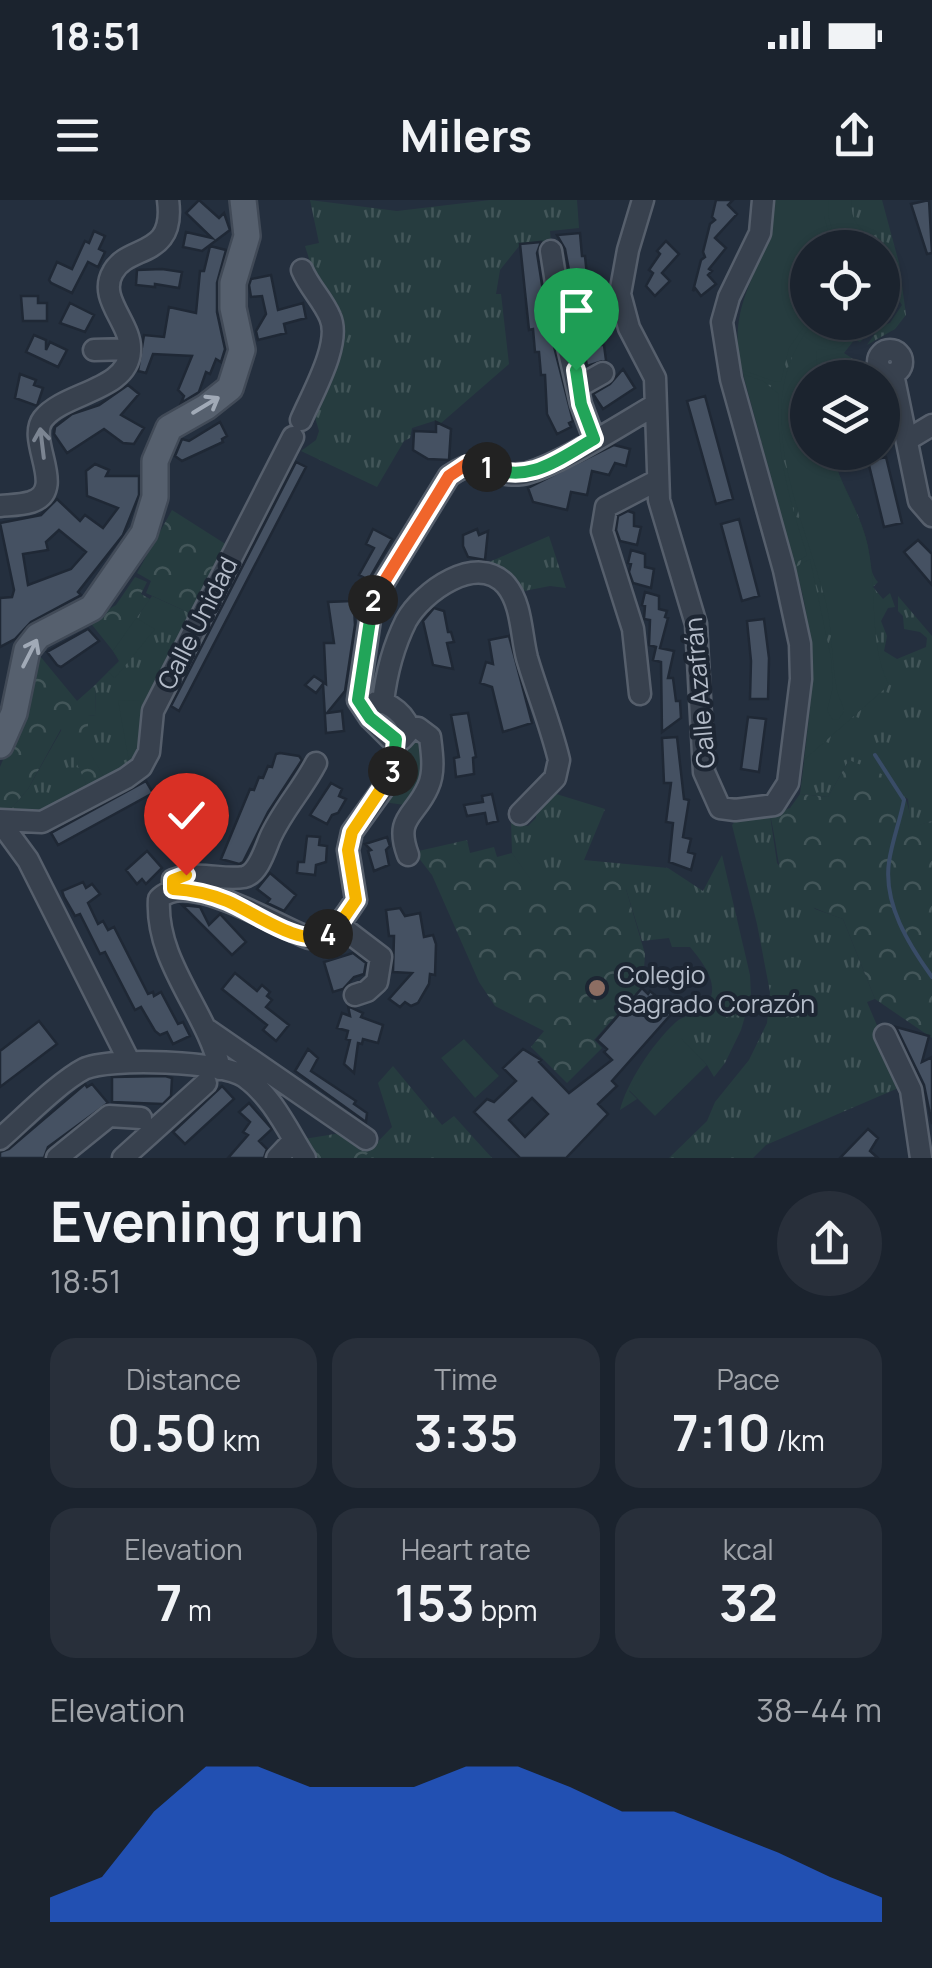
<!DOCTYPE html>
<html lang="en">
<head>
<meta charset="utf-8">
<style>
	:root { --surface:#1b232e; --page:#282f3a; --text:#f1f3f6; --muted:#a0a4aa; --line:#39404a; --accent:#2563eb }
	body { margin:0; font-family:Manrope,sans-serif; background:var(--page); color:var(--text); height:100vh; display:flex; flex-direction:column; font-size:38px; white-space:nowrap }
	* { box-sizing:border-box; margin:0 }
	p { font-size:32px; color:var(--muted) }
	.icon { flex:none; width:55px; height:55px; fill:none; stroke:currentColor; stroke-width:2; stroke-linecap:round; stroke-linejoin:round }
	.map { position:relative; height:958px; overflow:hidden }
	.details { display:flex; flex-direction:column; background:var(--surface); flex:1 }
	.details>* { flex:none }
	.buttons { position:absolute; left:790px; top:30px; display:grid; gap:20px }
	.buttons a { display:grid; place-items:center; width:110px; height:110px; border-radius:50%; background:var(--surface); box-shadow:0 2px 8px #0004,0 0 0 2px var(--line); font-size:50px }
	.pin { position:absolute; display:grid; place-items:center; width:85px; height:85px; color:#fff; margin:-102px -42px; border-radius:50% 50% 50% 0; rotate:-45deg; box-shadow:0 0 10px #0007 }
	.pin .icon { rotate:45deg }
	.km { position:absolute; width:50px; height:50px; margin:-25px; border-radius:50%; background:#222; color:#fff; font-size:28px; line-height:50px; text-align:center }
	.round { display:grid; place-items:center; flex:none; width:105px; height:105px; border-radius:52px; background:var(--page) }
	.head { display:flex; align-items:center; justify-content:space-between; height:170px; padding:0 50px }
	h1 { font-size:55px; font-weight:700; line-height:75px }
	.metrics { display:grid; grid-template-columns:repeat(3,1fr); gap:15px; height:170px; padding:10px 50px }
	.metrics div { display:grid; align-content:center; border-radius:25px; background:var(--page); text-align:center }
	.metrics b { font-size:50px; font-weight:700 }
	.metrics small { font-size:28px; font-weight:400 }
	.metrics p { font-size:28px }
	.chart { height:280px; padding:20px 50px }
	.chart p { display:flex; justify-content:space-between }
	.chart svg { width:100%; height:180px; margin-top:10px; fill:var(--accent); opacity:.7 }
	.status { display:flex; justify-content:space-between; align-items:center; height:70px; padding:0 50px; background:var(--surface); direction:ltr }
	.status svg { height:28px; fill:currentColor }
	header { display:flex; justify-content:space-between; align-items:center; height:130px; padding:0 50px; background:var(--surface); font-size:45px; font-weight:700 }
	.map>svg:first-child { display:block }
</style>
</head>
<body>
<div class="status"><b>18:51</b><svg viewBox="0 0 49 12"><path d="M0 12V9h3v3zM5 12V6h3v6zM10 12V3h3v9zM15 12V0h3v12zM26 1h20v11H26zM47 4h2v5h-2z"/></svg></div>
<header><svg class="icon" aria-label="menu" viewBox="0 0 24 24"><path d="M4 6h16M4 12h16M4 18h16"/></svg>Milers<svg class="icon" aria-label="share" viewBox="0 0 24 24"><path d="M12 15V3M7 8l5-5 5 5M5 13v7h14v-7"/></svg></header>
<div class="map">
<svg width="932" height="958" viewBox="0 0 932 958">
	<defs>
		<pattern id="grass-tufts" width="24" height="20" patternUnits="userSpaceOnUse" patternTransform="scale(2.5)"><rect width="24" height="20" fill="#263c3f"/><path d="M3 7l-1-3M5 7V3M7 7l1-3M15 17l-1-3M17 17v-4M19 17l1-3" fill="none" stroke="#435659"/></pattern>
		<pattern id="forest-crowns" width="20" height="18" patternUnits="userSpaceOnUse" patternTransform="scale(2.5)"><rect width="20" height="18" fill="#263c3f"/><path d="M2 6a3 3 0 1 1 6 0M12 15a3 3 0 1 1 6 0" fill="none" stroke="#435659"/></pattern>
	</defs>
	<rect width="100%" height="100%" fill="#242f3e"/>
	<path fill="url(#grass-tufts)" d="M 310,0 L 397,11 L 490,0 L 577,0 L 579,28 L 550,31 L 551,41 L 520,45 L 500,70 L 496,94 L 501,94 L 509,164 L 440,224 L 434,221 L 412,228 L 410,238 L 404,241 L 377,287 L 301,251 L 316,240 L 319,231 L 314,214 L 343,140 L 343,123 L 316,81 L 305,46 L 319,43 Z
		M 775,0 L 882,0 L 899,63 L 906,115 L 895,129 L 867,145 L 880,126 L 890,123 L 902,105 L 895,94 L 883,96 L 882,48 L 808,48 L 808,122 L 864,123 L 862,129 L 870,131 L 860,142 L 855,139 L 844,153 L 853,159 L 842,177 L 808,178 L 808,252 L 832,253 C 840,285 860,311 867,343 C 871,357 868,371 878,382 L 873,387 L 883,399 L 890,393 L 895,407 L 888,408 L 881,421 L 887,436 L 884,451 L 897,459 L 926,447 L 927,438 L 920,432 L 904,429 L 903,416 L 898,411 L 898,396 L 932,436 L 932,621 L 911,628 L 908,599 L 849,560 L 828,597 L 800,594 L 813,489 L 808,414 L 739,158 C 731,90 771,64 775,0 Z
		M 549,336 L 566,388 L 550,386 L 519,392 L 482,365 Z
		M 152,396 L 192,414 L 143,505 L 144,542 L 130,567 L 105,579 L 88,550 L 88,516 L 96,515 L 95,485 L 119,461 L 113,451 Z
		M 62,529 L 88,588 L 43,610 L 10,610 L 28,589 Z
		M 553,593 L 605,609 L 584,660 L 668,668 L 703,691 L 722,655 L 750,775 L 751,796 L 741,830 L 725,863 L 714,877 L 707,865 L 681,839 L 629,891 L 637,899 L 620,910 C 626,885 651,845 676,822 C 681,817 690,816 697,812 C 727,794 706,766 690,747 L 672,747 L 669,738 L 642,741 L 626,689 L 537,689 L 512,653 L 511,621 L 528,626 L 536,618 L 536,612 Z
		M 770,615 L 777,663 L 815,709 L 843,719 L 875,799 L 867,802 L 903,886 L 766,945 L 753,958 L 669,958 L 707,921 L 715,902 L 749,860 L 767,823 L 770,792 L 757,724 L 732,625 L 738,618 Z
		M 393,866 L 442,925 L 454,916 L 492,958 L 368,958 L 365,955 L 392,927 L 378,883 Z"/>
	<path fill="url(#forest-crowns)" d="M 172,310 L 227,345 L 192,414 L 146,393 L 151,381 L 137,373 Z
		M 135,377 L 147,382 L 141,394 L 150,399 L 113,451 L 89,421 L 116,405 Z
		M 35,450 L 77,501 L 95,485 L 96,515 L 88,516 L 88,549 L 105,579 L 88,588 L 61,529 L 28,589 L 10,610 L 0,610 L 0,567 L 17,526 Z
		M 849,560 C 891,578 906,578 912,627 L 932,621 L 932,838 L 875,799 L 843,719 C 768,693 786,682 770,615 L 790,608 L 800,594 L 828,597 Z
		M 467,640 L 470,653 L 494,647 L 497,657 L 512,653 L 537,688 L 596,668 L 626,689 L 645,754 L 643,785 L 594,840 L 602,848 L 567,883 L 531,847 L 544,831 L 495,806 L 479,782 L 432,675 L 414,652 Z
		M 347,932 L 371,950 L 366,955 L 368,958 L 316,958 L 304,939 Z"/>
	<path fill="#263c3f" d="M 775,0 L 824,0 L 824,16 L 832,47 L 808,48 L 807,122 L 789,148 L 781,181 L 776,182 L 742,170 C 723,99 771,66 775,0 Z
		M 829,0 L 852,0 C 849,27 866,30 881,47 L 837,47 L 828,15 Z
		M 813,123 L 855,123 C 844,147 845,149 817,150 L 816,177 L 808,178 L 808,252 L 832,253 C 840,286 861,313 868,347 C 878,393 868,443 889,485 L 804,560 C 814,483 816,443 796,367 L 810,359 L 831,458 L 833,487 L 827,511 L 833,520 L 839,519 L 844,511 C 843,504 838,497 837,490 C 831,460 833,429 825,399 C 802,312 746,204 813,123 Z
		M 743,174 L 763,181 L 779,194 C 775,251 790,302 807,355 L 795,364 Z
		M 136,418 L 155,429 L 115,478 L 108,472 L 120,461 L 113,451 Z
		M 118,500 L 140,501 L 144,542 L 130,567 Z
		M 414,538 L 421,541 C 428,569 422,585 404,605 L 383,602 L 405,547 Z
		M 681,838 L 707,865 L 655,916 L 629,890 Z
		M 464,839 L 499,876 L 475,898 L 441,858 Z"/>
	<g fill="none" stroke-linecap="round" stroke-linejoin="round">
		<path stroke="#394c67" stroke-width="4" d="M 875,555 L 904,600 C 900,621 892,641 889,662 C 883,704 909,745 932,777"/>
	</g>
	<path fill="#455162" stroke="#1f2835" stroke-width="2.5" fill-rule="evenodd" d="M 199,0 L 219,18 L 224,13 L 230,30 L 202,51 L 183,47 L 186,32 L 212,38 L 186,13 Z
		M 716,0 L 733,0 L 728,5 L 737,14 L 715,38 L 726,48 L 709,69 L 712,71 L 708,75 L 716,84 L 701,96 L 695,88 L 693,91 L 701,60 L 705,57 L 703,52 L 710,24 L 715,20 L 712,17 Z
		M 929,0 L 932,53 L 927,54 L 911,4 Z
		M 94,31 L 105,36 L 99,49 L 105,52 L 98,67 L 88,62 L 72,93 L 51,83 L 49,80 L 57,62 L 72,69 L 83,45 L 85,41 L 89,43 Z
		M 580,33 L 582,56 L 585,56 L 592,123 L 597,123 L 600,145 L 604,145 L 606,160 L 587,166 L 565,49 L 557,35 Z
		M 666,41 L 679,54 L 662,73 L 670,81 L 655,96 L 646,86 L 653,73 L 649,70 L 660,54 L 657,51 Z
		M 541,42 L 537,53 L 548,123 L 573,221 L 569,223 L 571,227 L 557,234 L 547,214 L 545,175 L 541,175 L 539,152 L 535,152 L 533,129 L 529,130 L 520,44 Z
		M 210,46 L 226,50 L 217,83 L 217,112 L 225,149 L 221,162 L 216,159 L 210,174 L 206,172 L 199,192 L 181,203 L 184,196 L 178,190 L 192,156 L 153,154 L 146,173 L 138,171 L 144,135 L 164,137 L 169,107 L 196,113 L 200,71 L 204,71 Z
		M 162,69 L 182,72 L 179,88 L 155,84 L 155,87 L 136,85 L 137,70 Z
		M 271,75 L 278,110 L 303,103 L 306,118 L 284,124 L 286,133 L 258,140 L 256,131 L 266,114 L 262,96 L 251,97 L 249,85 L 251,79 Z
		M 21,96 L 38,96 L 38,103 L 47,103 L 47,121 L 23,121 Z
		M 70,103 L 94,115 L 85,132 L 60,123 Z
		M 34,135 L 46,140 L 46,150 L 50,142 L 67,150 L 58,167 L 26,152 Z
		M 623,169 L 635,188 L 603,209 L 593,194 L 610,184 Z
		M 20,174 L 36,180 L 34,185 L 43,188 L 37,206 L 15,198 Z
		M 128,185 L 139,194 L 121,215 L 144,228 L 134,244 L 123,243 L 104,229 L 67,253 L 54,234 L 55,227 L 72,214 L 99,205 Z
		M 705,196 L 733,299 L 716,304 L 687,201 Z
		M 220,222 L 227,236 L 222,239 L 223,242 L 182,261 L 175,256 L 182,239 L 189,241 Z
		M 436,222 L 451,229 L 449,260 L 428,259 L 413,250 L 414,231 L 436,232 Z
		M 614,245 L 630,249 L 626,266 L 615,263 L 609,275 L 592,271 L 587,295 L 571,292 L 567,310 L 533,302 L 528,288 Z
		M 886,257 L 902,323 L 884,327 L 868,261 Z
		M 296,262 L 306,267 L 179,511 L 171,506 Z
		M 95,264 L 109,270 L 106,276 L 139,276 L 139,295 L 123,335 L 78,392 L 81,395 L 31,422 L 15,439 L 0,447 L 0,398 L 12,397 L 14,390 L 0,323 L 41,315 L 57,299 L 80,321 L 85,315 L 103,328 L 118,308 L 87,296 L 86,271 ZM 59,330 L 86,352 L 71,369 L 28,385 L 23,354 L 48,350 L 46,342 Z
		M 628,311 L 634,313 L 634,326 L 641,327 L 637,345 L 620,341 L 616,330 L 618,316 Z
		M 739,319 L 759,396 L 742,401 L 721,324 Z
		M 373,329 L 392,339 L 361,393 L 358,408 L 354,408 L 355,425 L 345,491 L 327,513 L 342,511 L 344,531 L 326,533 L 323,484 L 316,493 L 305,485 L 314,476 L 326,484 L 324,443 L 334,443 L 328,402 L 351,401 L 363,377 L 359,375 L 374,348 L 366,344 Z
		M 477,329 L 479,335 L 488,331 L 485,360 L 468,357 L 463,346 L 463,335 Z
		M 918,340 L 932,354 L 932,385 L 904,352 Z
		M 631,350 L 645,354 L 645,367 L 654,369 L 651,388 L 633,383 L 629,372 L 631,364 L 628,363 Z
		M 645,392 L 659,396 L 659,409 L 667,411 L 665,417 L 668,418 L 660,448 L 674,451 L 668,478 L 673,478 L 676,501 L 680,501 L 681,518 L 662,532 L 661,462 L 653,460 L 656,447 L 649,445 L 650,420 L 644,419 L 645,406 L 642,405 Z
		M 434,408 L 444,411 L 448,432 L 451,432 L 454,442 L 447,443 L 453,469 L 433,465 L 423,421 Z
		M 764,419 L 769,458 L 768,499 L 750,499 L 751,461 L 747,421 Z
		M 88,429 L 99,441 L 61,467 L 57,465 L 47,452 Z
		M 509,436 L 532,523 L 503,532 L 492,487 L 480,483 L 486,462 L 493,464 L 489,440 Z
		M 468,513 L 476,557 L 473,558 L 474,574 L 456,577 L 454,558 L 459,557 L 451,515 Z
		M 748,517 L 766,519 L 759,572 L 741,569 Z
		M 677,537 L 684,599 L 689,600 L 683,637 L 691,639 L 688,652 L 695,654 L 691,670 L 669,662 L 673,623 L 666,622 L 671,583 L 664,583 L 662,538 Z
		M 280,553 L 299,556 L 302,560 L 268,612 L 243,662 L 239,664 L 221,659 L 250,589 L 254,590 L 259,577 L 263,578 L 268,566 L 272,567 L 276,554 Z
		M 146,581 L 153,593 L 58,645 L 51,633 Z
		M 331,583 L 342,589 L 339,596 L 346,599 L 338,613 L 332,615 L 327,624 L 310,615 Z
		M 492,594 L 498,621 L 487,624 L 485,613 L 467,616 L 464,605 L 483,602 L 482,596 Z
		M 307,636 L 320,637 L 319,645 L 327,646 L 326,662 L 316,665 L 315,675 L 297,673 L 298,662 L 304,662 Z
		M 387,637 L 390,646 L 386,650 L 389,665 L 374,671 L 368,651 L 371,650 L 365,644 Z
		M 147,651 L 162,668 L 146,684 L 142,679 L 137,684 L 126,670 Z
		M 270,673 L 296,695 L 284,711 L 267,703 L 270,699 L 257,689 Z
		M 83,682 L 86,688 L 92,684 L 100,694 L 88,703 L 98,724 L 103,721 L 108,730 L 114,727 L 148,794 L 153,792 L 154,796 L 161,792 L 178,824 L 183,822 L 190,836 L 173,844 L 167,832 L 160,835 L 155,831 L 141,807 L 135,810 L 105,752 L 100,754 L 80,714 L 75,716 L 64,697 L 62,691 Z
		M 182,705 L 200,707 L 209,725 L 220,714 L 246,742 L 232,755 Z
		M 400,708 L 405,716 L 420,713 L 424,737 L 433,735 L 436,744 L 435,775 L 430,774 L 429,784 L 418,803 L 411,806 L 405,802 L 400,807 L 389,799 L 412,773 L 393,772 L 394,736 L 389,736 L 386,710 Z
		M 353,753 L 366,763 L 364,774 L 354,777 L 343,789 L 333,792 L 324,762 Z
		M 235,773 L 257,791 L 262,785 L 270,792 L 267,796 L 272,800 L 266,807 L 289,825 L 276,841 L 263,830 L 267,825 L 222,789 Z
		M 642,788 L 648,794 L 650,791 L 674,811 L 612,881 L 617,886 L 598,904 L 608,914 L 566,958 L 520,958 L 474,912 L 487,899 L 494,902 L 516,881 L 503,868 L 523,849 L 541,860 L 539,862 L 569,893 L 612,860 L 604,852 L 607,849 L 597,840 ZM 532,898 L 548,914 L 525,937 L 509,920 Z
		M 348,806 L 363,813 L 361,817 L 383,825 L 378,843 L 363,839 L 362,844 L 358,843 L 354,873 L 344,864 L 350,840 L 346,839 L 348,831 L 337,828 L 342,813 L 350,816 Z
		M 39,821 L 57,844 L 0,887 L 0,851 Z
		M 896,827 L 929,836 L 922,862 L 932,857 L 932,924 L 924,885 Z
		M 308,849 L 318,858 L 311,871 L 356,901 L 354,904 L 367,913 L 366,922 L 295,871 Z
		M 165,876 L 172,878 L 171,896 L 163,904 L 112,902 L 112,877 Z
		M 85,884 L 87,887 L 92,884 L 108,903 L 48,947 L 44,958 L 0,958 L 0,952 L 9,949 Z
		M 222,886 L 234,899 L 185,944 L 173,932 Z
		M 249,903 L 272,929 L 259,941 L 267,949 L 264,958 L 228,958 L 248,935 L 243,932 L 250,922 L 239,912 Z
		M 868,929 L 878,938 L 870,951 L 878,958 L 840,958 Z"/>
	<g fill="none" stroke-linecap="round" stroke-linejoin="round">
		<g stroke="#565f6c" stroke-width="25">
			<path id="minor" d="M 643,0 L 628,50 L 620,94 L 629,128 L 655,178 L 659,300 L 696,424 L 704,572 L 720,608 L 735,610 L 774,605 L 788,583 L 801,479 L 800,444 L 784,370 L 731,179 L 722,122 L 729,97 L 760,33 L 763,0
				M 551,51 L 562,121 L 581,204 L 594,239
				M 94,150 L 130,149
				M878 162a12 12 0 1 1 24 0a12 12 0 1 1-24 0Z
				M 893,174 L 919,301 L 932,316
				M 578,187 L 603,173
				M 301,220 C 312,194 342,143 330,117 C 323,100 309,87 302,70
				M 907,240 L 932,225
				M 0,306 C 10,305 21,305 31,302 C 68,290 26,241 43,219 C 64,192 128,191 130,151 C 132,123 97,99 113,72 C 128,44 176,59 168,0
				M 640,494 L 633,429 L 602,331 L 606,307 L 656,281
				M 376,502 C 390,502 407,516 409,531 L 402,539 L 390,538 L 370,518 L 370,508 Z
				M 383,502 C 386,476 394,445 406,421 C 422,392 477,352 506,385 C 522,404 521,435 527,458 C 537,492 551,526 559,560 L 555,578 L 520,614
				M 370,518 L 358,500 L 373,400 L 449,276 C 488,249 486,279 522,274 C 553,269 624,223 655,205
				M 0,620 L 42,622 L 126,578 L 141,567 L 149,552 L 153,511 L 293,237
				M 0,622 L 28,660 L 129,861
				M 408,655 C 394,617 415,617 428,587 C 435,572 432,553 430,537 L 418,528 L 409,527
				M 173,689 L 173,680 C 200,670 221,681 244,677 C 258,674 265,650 270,638 C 282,611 302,590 316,563
				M 339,725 L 381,757 L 377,782 L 367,791 L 355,795
				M 208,830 L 366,939
				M 885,835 L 911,890 L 921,958
				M 220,869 C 207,811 155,762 159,699 C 187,669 276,726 309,738 C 334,737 343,719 356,700 L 348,650 L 352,632 L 393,575 L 396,539
				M 0,939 C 22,920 59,882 84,869 C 108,857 224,861 245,877 C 272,896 288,931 305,958
				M 57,958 L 109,916 L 141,918
				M 123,958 L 206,883
				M 277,958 L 294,940"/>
		</g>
		<g stroke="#414a57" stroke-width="30">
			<path id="major" d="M 0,545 L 14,513 L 27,450 L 38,436 L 92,408 L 144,333 L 155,297 L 155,261 L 169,228 L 206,207 L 230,188 L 242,150 L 233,108 L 233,83 L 247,36 L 243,0"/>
		</g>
		<use href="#minor" stroke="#38414e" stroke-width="20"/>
		<use href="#major" stroke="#56606e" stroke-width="25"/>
	</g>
	<defs><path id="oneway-shaft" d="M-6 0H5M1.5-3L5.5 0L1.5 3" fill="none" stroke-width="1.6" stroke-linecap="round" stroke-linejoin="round" transform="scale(2.5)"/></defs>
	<g stroke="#a1aab7">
		<use href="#oneway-shaft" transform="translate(206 205) rotate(-31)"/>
		<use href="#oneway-shaft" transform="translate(30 453) rotate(-63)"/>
	</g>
	<use stroke="#7c8592" href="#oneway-shaft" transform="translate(42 243) rotate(-97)"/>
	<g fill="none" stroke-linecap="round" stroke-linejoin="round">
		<g stroke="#fff" stroke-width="20">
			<path id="split-1" d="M 487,267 C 530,284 557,260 594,239 L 581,204 L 576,170"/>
		</g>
		<g stroke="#fff" stroke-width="20">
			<path id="split-2" d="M 373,400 L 449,276 L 467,264 L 487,267"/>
		</g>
		<g stroke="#fff" stroke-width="20">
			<path id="split-3" d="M 373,400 L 358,500 L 370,518 L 396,539 L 393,571"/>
		</g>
		<g stroke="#fff" stroke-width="20">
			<path id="split-4" d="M 328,734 L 339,725 L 356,700 L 348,650 L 352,632 L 393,571"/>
		</g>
		<g stroke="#fff" stroke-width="20">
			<path id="split-5" d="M 186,675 L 173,680 L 173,689 C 191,690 210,694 227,701 C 252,711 302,749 328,734"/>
		</g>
		<use href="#split-1" stroke="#22a559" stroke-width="12"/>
		<use href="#split-2" stroke="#f0652b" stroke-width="12"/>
		<use href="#split-3" stroke="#22a559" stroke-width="12"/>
		<use href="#split-4" stroke="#f5b400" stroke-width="12"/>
		<use href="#split-5" stroke="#f5b400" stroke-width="12"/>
	</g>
	<circle fill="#8d6e63" stroke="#1d2633" stroke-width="4" cx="597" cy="788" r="10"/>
	<g text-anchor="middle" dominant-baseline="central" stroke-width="8" stroke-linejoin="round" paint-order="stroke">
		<g font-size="25" fill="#b4bcc9" stroke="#1d2633">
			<text transform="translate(197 423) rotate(-63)">Calle Unidad</text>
			<text transform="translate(699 493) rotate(-95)">Calle Azafrán</text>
		</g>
		<g font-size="25" fill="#b4bcc9" stroke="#1d2633" text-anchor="start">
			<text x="617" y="774">Colegio<tspan x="617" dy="29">Sagrado Corazón</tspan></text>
		</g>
	</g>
</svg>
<div class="buttons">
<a><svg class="icon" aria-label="locate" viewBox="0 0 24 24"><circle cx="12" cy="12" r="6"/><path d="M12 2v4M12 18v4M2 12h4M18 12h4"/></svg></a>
<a><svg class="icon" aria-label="layers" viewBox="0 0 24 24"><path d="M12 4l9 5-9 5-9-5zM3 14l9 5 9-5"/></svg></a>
</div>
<div class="pin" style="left:576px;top:170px;background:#1e9e55"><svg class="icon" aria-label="arrive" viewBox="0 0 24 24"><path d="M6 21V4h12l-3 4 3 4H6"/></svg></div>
<div class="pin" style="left:186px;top:675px;background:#d93025"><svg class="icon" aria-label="check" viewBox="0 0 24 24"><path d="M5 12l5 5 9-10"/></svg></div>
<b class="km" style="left:487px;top:267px">1</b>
<b class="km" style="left:373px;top:400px">2</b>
<b class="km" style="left:393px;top:571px">3</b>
<b class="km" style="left:328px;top:734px">4</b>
</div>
<section class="details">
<div class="head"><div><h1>Evening run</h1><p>18:51</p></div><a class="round"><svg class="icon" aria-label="share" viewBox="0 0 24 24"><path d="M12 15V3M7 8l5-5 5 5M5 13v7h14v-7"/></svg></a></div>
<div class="metrics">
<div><p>Distance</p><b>0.50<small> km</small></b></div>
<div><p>Time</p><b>3:35</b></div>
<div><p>Pace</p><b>7:10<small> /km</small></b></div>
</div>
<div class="metrics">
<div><p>Elevation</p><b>7<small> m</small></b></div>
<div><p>Heart rate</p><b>153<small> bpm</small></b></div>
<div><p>kcal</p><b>32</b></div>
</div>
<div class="chart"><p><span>Elevation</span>38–44 m</p>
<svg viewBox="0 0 160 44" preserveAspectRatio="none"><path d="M0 44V38L10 33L20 17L30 6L40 6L50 11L60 11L70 11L80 6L90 6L100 11L110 17L120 17L130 22L140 27L150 33L160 38V44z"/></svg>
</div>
</section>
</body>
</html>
